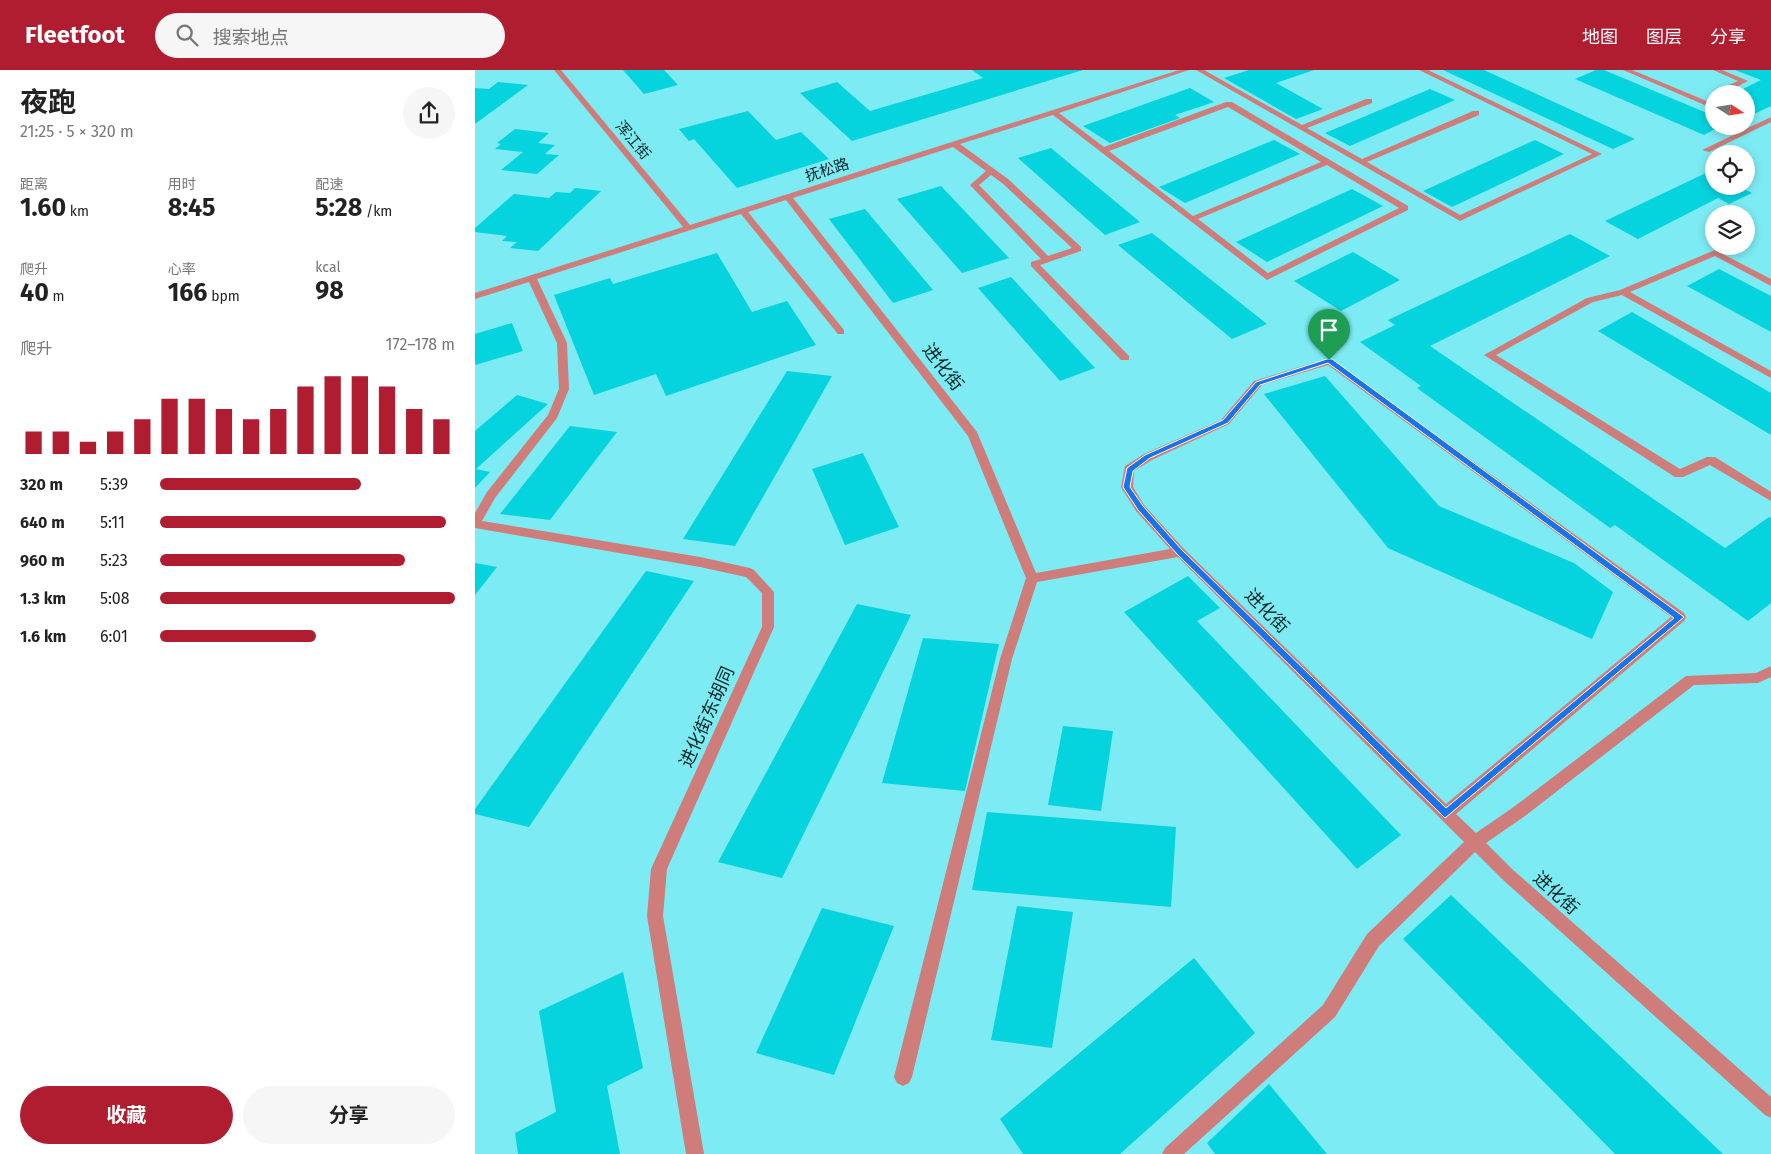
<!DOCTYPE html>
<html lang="zh">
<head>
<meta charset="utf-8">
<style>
	:root { --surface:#fff; --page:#f6f6f6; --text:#222; --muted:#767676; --accent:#b01d30 }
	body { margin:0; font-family:"Fira Sans","Noto Sans SC",sans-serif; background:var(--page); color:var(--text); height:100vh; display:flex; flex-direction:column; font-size:19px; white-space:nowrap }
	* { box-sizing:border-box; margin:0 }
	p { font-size:16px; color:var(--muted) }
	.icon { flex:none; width:28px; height:28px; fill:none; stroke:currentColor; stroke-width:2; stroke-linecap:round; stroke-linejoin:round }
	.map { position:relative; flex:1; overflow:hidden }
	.sheet { display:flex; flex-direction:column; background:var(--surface); width:475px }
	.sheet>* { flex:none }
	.needle { width:32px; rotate:102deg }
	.controls { position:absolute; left:1230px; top:15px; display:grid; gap:10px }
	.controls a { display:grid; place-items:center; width:50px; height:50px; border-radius:50%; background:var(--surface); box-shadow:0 2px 8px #0003; font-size:25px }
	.pin { position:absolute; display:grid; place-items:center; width:42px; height:42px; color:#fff; margin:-51px -21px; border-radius:50% 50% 50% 0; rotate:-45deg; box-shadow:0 0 5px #0007 }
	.pin .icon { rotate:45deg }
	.round { display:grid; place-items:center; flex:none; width:52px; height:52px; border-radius:26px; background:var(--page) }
	.headline { display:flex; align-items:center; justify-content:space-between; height:85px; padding:0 20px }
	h1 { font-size:28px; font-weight:700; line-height:38px }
	.figures { display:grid; grid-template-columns:repeat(3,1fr); gap:8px; height:85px; padding:5px 20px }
	.figures div { display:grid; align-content:center }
	.figures b { font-size:25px; font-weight:700 }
	.figures small { font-size:14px; font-weight:400 }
	.figures p { font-size:14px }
	.chart { height:140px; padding:10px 20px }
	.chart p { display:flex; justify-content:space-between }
	.chart svg { width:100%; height:90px; margin-top:5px; stroke:var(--accent); stroke-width:6 }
	.action { display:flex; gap:10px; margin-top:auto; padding:10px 20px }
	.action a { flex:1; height:58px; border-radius:30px; background:var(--accent); color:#fff; font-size:20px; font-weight:700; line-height:58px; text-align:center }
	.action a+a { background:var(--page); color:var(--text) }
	ul { padding:0 20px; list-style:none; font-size:16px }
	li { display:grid; grid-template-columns:80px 60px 1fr; align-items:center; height:38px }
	li i { height:12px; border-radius:6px; background:var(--accent) }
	header { display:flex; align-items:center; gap:30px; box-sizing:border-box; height:70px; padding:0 25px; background:var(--accent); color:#fff }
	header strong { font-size:24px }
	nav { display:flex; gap:28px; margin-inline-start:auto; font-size:18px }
	.search { width:350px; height:45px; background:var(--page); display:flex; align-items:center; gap:12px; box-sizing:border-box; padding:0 18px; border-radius:28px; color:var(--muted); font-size:19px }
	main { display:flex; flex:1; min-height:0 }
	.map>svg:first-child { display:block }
</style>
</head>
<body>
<header>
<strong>Fleetfoot</strong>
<div class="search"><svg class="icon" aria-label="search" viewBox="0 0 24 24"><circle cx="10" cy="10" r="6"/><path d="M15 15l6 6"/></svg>搜索地点</div>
<nav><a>地图</a><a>图层</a><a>分享</a></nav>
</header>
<main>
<section class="sheet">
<div class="headline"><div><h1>夜跑</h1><p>21:25 · 5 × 320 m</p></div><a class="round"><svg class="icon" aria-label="share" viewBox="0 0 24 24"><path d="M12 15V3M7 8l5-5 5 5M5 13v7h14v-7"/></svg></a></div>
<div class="figures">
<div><p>距离</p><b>1.60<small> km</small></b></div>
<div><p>用时</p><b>8:45</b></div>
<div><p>配速</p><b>5:28<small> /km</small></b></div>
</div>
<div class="figures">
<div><p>爬升</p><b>40<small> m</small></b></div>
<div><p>心率</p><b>166<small> bpm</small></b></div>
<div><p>kcal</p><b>98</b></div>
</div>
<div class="chart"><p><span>爬升</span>172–178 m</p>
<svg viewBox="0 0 160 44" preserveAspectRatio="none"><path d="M5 44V33M15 44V33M25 44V38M35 44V33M45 44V27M55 44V17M65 44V17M75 44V22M85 44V27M95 44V22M105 44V11M115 44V6M125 44V6M135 44V11M145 44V22M155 44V27"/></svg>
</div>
<ul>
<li><b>320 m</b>5:39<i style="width:68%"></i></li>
<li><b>640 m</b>5:11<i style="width:97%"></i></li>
<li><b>960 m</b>5:23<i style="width:83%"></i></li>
<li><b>1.3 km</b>5:08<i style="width:100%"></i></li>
<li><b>1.6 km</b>6:01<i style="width:53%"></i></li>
</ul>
<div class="action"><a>收藏</a><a>分享</a></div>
</section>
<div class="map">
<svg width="1296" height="1084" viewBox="0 0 1296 1084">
	<rect width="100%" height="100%" fill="#7cebf3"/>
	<path fill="#05d3de" d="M 148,0 L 189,0 L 203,15 L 169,24 Z
		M 497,0 L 608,0 L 377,71 L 325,23 L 362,12 L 395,41 L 508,8 Z
		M 774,0 L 839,0 L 801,13 L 848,39 L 821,49 L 749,8 Z
		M 968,0 L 1009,0 L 1160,69 L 1138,79 Z
		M 1121,0 L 1129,0 L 1239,46 L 1239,56 L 1246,56 L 1229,65 L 1100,9 Z
		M 1260,0 L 1296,0 L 1296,36 L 1279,44 L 1271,41 L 1271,24 L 1258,24 L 1286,10 Z
		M 23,12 L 53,15 L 0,54 L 0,18 L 14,19 Z
		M 715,18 L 739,32 L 700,45 L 705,48 L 635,73 L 608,56 Z
		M 955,19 L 980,30 L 875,76 L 850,63 Z
		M 273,41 L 301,70 L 326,62 L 354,89 L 262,118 L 219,69 L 214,71 L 204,59 Z
		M 40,59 L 74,63 L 63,73 L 80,75 L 70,84 L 84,85 L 62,104 L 26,100 L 48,82 L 20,79 L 26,74 L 22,73 Z
		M 799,70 L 825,84 L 710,133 L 684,117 Z
		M 1060,70 L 1089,84 L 977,137 L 948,121 Z
		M 576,78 L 665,152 L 630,165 L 543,88 Z
		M 1233,102 L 1239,105 L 1239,116 L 1263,116 L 1277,123 L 1254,134 L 1243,128 L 1163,169 L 1130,151 Z
		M 466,116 L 534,188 L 487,203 L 422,129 Z
		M 100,118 L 126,121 L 63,181 L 35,178 L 42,172 L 27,171 L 32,166 L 0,162 L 0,158 L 39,124 L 74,128 L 81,122 L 95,123 Z
		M 877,119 L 908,136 L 792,192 L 761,172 Z
		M 390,139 L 458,220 L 418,233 L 354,149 Z
		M 677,163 L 792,254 L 757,269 L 643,175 Z
		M 1095,164 L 1135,186 L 955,276 L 1250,478 L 1294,447 L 1296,448 L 1296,533 L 1273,551 L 1140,455 L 1135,458 L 942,318 L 946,316 L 885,272 L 920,255 L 913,250 Z
		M 878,182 L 925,210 L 866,241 L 819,211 Z
		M 242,183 L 277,242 L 312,231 L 341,275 L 191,326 L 181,304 L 119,325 L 79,225 L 135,208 L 138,214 Z
		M 1244,199 L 1296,226 L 1296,262 L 1212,216 Z
		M 536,207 L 620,298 L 585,311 L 503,218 Z
		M 1157,242 L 1296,323 L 1296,365 L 1123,261 Z
		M 37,253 L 48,281 L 0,295 L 0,264 Z
		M 312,301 L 357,306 L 260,476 L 208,469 Z
		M 850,306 L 964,436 L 1099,493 L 1138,522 L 1117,569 L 913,478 L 789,324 Z
		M 42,325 L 73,334 L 1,399 L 15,402 L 0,418 L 0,361 Z
		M 95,356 L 142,362 L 75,450 L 25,444 Z
		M 388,383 L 424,457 L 370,475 L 337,399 Z
		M 0,493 L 22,497 L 0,525 Z
		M 171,501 L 219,511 L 54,757 L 0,744 L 0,739 Z
		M 713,506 L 745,538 L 722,551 L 926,765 L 882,799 L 649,542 Z
		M 382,534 L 436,545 L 307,808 L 243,792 Z
		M 448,568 L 524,574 L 490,721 L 407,713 Z
		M 588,656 L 638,661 L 626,741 L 573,735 Z
		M 512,742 L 701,757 L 696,837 L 497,820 Z
		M 976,825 L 1248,1084 L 1140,1084 L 928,869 Z
		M 542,836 L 598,842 L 577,978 L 516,970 Z
		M 347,838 L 419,856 L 359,1005 L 281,983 Z
		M 719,888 L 780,963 L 645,1084 L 548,1084 L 525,1049 Z
		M 148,902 L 168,998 L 132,1016 L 145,1084 L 43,1084 L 40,1063 L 81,1042 L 64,941 Z
		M 794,1014 L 852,1084 L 740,1084 L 732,1073 Z"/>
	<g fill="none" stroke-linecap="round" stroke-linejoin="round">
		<path fill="#ce7d7b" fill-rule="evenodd" d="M 79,0 L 86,0 L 215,155 L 704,0 L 714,0 L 584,43 L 629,77 L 751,32 L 757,32 L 933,136 L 933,140 L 792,210 L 578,45 L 485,74 L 533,109 L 606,177 L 606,181 L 565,195 L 654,286 L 654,290 L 646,290 L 556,196 L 556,192 L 566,189 L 495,115 L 511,101 L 478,77 L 318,128 L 502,362 L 561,503 L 695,479 L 661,441 L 646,417 L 650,396 L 669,384 L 746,350 L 779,311 L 854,288 L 1209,543 L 1211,547 L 1209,551 L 981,744 L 1001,763 L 1040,736 L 1211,606 L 1281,603 L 1296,596 L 1296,607 L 1283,613 L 1219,615 L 1050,746 L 1011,773 L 1037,799 L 1296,1027 L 1296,1048 L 1290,1045 L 1027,809 L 1000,782 L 904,876 L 860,947 L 709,1084 L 687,1084 L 690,1078 L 848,935 L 892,864 L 989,772 L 703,487 L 562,512 L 537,589 L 437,1007 L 434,1013 L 428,1016 L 422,1013 L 419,1007 L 525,589 L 551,508 L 493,366 L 311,130 L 273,142 L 369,260 L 369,264 L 363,264 L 266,144 L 62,209 L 92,273 L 94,319 L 82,348 L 20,428 L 7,451 L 225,487 L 275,498 L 279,500 L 299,522 L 299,557 L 192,799 L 188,846 L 229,1084 L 211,1084 L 172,846 L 176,799 L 287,557 L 287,523 L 271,507 L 225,497 L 0,458 L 0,443 L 12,422 L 73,345 L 84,319 L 82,273 L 54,212 L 0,229 L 0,223 L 208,157 ZM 753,37 L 846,92 L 718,146 L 634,81 ZM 852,95 L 924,138 L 793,203 L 723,149 ZM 516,105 L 527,113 L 597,178 L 573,186 L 504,115 ZM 853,295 L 1196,547 L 971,734 L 709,479 L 669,435 L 658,417 L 659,401 L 677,390 L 754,354 L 787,315 Z
			M 721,0 L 729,0 L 827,55 L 891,29 L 897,29 L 897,33 L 832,58 L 887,89 L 998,41 L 1004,41 L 1004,45 L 892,92 L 985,145 L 1117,84 L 944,0 L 953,0 L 1127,84 L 985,151 Z
			M 1148,0 L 1157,0 L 1239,34 L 1239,39 Z
			M 1238,0 L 1247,0 L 1273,11 L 1247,24 L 1239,24 L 1238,26 L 1238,22 L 1263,11 Z
			M 1296,47 L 1296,52 L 1234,82 L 1227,80 Z
			M 1240,180 L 1296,209 L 1296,216 L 1240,186 L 1155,222 L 1296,301 L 1296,308 L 1147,225 L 1118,232 L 1021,285 L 1205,399 L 1232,387 L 1240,387 L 1296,422 L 1296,431 L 1235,395 L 1208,407 L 1200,407 L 1009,285 L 1112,228 L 1145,220 Z"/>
	</g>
	<path fill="#1a73e8" stroke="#fff" fill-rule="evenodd" d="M 852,289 L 857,289 L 1209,547 L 970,748 L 702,484 L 663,440 L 648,417 L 652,398 L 670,385 L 748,350 L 781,312 ZM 853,293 L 1199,548 L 971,738 L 707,480 L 668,436 L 655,417 L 658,401 L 675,388 L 753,353 L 785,315 Z"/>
	<g text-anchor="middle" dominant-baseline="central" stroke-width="4" stroke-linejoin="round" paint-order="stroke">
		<g font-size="15" fill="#002224" stroke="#7cebf3">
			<text transform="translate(158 70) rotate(50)">浑江街</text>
			<text transform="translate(352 100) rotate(-18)">抚松路</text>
		</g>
		<g font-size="18" fill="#002224" stroke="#7cebf3">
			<text transform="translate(468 297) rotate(52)">进化街</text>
			<text transform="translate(792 541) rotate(45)">进化街</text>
			<text transform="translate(232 647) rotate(-66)">进化街东胡同</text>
			<text transform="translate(1081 823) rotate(42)">进化街</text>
		</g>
	</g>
</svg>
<div class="controls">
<a><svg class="needle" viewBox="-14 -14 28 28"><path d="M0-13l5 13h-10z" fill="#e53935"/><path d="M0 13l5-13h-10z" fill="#767676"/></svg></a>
<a><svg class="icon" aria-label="locate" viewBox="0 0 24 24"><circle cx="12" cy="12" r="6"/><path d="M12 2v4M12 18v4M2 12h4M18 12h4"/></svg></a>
<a><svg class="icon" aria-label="layers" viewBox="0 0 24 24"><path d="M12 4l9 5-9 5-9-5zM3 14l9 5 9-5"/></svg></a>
</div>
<div class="pin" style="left:854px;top:290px;background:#1e9e55"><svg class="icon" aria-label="arrive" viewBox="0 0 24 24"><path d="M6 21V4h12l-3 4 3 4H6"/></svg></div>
</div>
</main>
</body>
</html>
